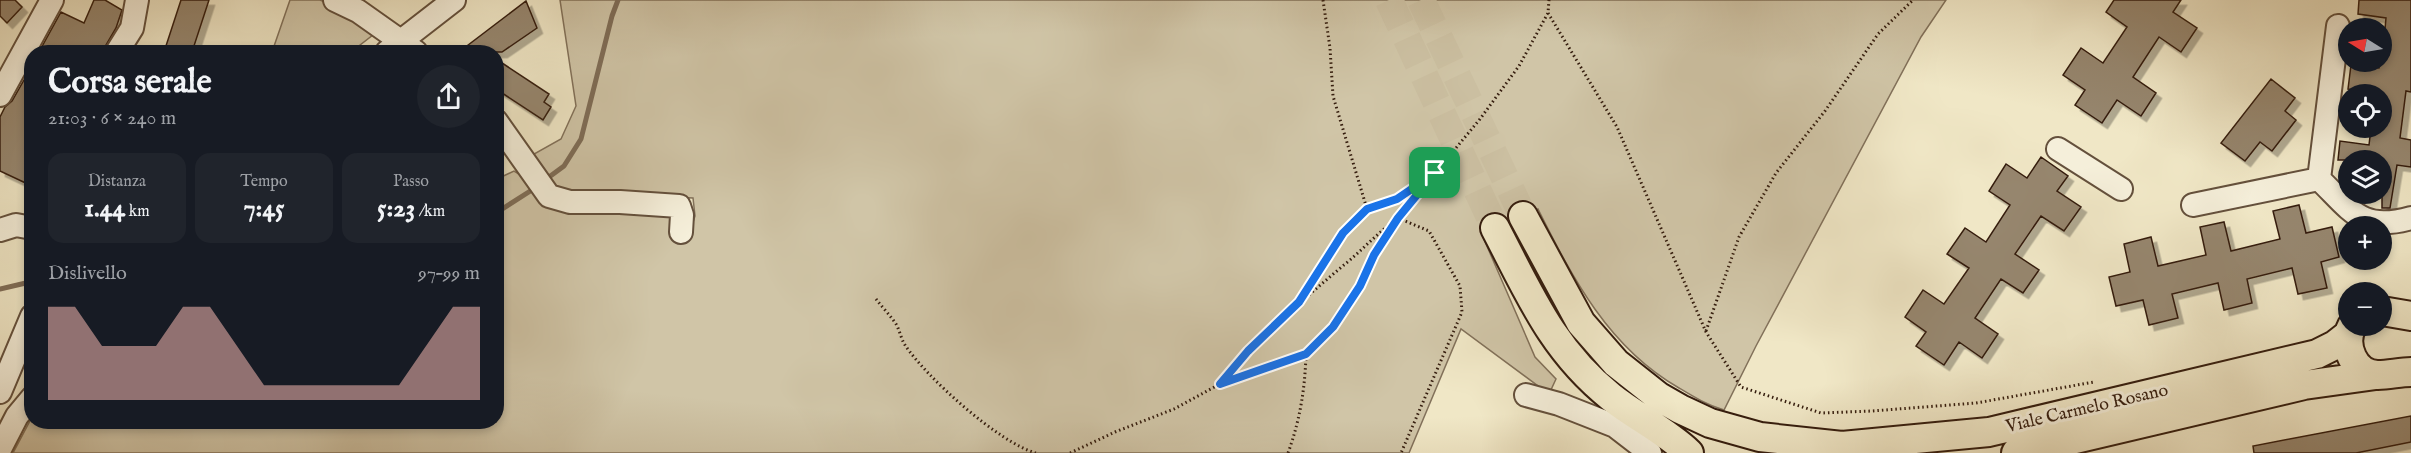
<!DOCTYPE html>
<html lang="it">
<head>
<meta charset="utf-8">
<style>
	:root { --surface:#171b24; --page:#20242c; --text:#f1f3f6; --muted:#9ea1a6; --accent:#c59692 }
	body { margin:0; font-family:"IM FELL English",serif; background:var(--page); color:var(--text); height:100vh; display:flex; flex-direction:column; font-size:22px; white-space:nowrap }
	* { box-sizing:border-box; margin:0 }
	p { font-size:20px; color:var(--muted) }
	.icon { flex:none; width:33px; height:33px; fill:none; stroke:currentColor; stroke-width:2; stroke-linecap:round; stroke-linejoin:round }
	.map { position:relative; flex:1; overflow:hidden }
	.side { position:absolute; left:24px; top:45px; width:480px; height:384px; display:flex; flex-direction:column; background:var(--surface); border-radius:24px; box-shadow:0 3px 9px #0003 }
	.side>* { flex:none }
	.needle { width:39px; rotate:281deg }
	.controls { position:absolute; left:2338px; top:18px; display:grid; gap:12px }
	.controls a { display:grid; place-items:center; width:54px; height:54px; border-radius:50%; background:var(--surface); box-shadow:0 3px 9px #0003; font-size:30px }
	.pin { position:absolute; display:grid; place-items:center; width:51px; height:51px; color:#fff; margin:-26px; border-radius:12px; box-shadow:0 3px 9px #0006 }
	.round { display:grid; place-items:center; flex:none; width:63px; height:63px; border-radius:32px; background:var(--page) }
	.overview { display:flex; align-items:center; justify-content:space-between; height:102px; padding:0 24px }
	h1 { font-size:33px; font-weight:800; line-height:45px }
	.metrics { display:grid; grid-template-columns:repeat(3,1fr); gap:9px; height:102px; padding:6px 24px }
	.metrics div { display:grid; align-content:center; border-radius:15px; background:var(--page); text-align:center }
	.metrics b { font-size:26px; font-weight:800 }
	.metrics small { font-size:16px; font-weight:400 }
	.metrics p { font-size:16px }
	.chart { height:168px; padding:12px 24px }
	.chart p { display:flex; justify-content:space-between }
	.chart svg { width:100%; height:108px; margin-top:6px; fill:var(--accent); opacity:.7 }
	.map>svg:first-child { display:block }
</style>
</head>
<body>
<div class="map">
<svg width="2411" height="453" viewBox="0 0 2411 453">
	<defs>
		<filter id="shadow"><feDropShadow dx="5.5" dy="5.5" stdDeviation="0" flood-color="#0004"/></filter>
	</defs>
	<rect width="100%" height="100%" fill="#f0e7c6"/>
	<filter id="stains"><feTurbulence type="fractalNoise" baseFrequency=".00333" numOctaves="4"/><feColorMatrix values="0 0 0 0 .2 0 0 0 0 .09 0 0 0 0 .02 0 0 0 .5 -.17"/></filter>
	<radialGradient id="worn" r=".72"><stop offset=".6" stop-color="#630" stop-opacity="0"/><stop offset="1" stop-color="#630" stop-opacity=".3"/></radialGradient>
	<path fill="#d0c5a7" stroke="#82715a" stroke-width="1.5" d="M 290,0 L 320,0 L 350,12 L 378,31 L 351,52 L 272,52 Z
		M 560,0 L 1946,0 L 1921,37 L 1756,346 L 1724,410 C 1707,405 1694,397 1679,388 C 1609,348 1573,279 1538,209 L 1495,228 L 1483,237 L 1535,357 L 1556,379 L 1549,394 L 1461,329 L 1409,453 L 13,453 L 31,419 L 32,422 L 496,422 L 497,179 L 514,171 L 524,177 L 544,205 L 671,213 L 674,238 L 686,243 L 695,216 L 693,198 L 572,193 L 556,190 L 543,173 L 534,154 L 561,139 L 576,106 Z"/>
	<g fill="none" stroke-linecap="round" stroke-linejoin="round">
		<path stroke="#7f6d57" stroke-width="5" d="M 545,180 L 564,166 L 581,139 L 612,16 L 618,0
			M 496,213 L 535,188
			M 0,289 L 30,282"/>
	</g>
	<path fill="#96866e" stroke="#351d0e" stroke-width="1.5" filter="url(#shadow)" d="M 0,0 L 15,0 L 22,7 L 7,23 L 0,16 Z
		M 94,0 L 105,0 L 122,10 L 116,28 L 106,45 L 104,52 L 39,52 L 61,12 L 84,23 Z
		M 181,0 L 209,0 L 192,52 L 164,52 Z
		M 2114,0 L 2181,0 L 2173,12 L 2197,28 L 2181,52 L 2159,37 L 2133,77 L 2156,93 L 2141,116 L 2117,100 L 2102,123 L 2075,105 L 2085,90 L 2063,75 L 2081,48 L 2103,63 L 2127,27 L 2106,12 Z
		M 2359,0 L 2411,0 L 2411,92 L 2406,91 L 2400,138 L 2411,140 L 2411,167 L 2397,165 L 2390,208 L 2382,208 L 2382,160 L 2338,160 L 2340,141 L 2369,145 L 2371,128 L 2382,128 L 2382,94 L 2348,89 L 2351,65 L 2379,68 L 2380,62 L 2382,62 L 2386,18 L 2358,14 Z
		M 526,1 L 537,28 L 502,52 L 459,52 Z
		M 496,59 L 549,94 L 544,102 L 551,107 L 543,120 L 496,89 Z
		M 32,66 L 32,186 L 0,171 L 0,117 L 5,107 L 12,101 Z
		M 2271,79 L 2295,98 L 2285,111 L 2296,120 L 2272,151 L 2260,142 L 2245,161 L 2221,143 Z
		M 2041,157 L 2068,176 L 2057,191 L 2081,207 L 2064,231 L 2041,216 L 2015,254 L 2039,270 L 2023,293 L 2001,279 L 1975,318 L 1998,334 L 1982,358 L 1959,342 L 1944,365 L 1916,346 L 1926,332 L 1905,317 L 1923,290 L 1944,304 L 1969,268 L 1947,254 L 1965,228 L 1986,242 L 2010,205 L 1989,191 L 2006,164 L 2027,178 Z
		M 2299,205 L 2306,233 L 2332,227 L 2339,257 L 2321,262 L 2327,288 L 2298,294 L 2292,268 L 2247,279 L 2252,303 L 2224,310 L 2218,283 L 2172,294 L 2178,318 L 2149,325 L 2143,300 L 2116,306 L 2109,277 L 2130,272 L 2124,244 L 2151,237 L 2158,266 L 2206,255 L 2200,227 L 2224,222 L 2231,251 L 2280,239 L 2273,211 Z
		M 2411,416 L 2411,442 L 2356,453 L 2254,453 L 2253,446 Z"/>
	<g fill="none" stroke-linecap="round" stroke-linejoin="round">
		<path stroke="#cbbfa1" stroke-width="28" stroke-dasharray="28 14" stroke-linecap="butt" d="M 1389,0 L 1495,228
			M 1421,0 L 1523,216"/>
		<g stroke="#64503c" stroke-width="26">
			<path id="minor" d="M 335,0 L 358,11 L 416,52
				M 117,52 L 132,28 L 137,0
				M 387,52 L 454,0
				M 0,95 L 52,0
				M 496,121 L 549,196 L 570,202 L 620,202 L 679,206 L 682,215 L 681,232
				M 2058,149 L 2121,189
				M 2319,179 L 2338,26
				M 2193,205 L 2319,179 C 2352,211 2361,232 2411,218
				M 0,230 L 16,225 L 32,228
				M 0,392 L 32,316
				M 1526,395 L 1559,404 L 1615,426 L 1650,453
				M 0,449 L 17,416 L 32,398"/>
		</g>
		<g stroke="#351d0e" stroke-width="32">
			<path id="major" d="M 1523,216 L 1581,323 L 1616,363 L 1659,397 L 1680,409 L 1710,423 L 1760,437 L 1842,446 L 1989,432 L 2317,354 L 2335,345 L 2349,334
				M 1495,228 C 1529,293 1552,350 1611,397 C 1636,417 1666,431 1689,453
				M 2382,311 L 2411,316
				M 2352,326 C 2342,345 2354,375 2378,375 C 2389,375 2400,372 2411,372
				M 2016,453 L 2304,385 L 2376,375"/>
		</g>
		<path stroke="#351d0e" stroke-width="3" stroke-dasharray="1.5 3" stroke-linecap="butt" d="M 1323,0 L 1330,48 L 1333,96 L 1367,209
			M 1548,13 L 1617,127 L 1706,332 L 1741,387 L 1821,413 L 1872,411 L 1976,403 L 2094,382
			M 1303,297 L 1329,258 L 1343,233 L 1367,209 L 1397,199 L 1431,176
			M 876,299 C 882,307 890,315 896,324 C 900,331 901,339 905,345 C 926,377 999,443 1036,453
			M 1706,331 L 1739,237 L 1776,173 L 1825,111 L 1878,34 L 1913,0
			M 1220,384 C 1259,338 1303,299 1350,260 C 1366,246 1380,231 1398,218 L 1429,231 L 1460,286 L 1462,312 L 1401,453
			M 1070,453 L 1115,432 L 1174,409 L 1220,384 L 1306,354 L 1333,327 L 1360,287 L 1374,255 L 1398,218 L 1480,119 L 1519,66 L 1548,13 L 1549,0
			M 1288,453 C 1300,420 1305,389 1306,354"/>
		<use href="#minor" stroke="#f5efda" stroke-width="22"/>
		<use href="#major" stroke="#f0e7c6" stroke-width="28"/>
	</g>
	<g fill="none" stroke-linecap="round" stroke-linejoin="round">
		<g stroke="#fff" stroke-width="12">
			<path id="route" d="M 1435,173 L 1398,218 L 1374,255 L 1360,286 L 1333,327 L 1306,354 L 1220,384 L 1248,351 L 1299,302 L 1343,233 L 1367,209 L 1397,199 Z"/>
		</g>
		<use href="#route" stroke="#1a73e8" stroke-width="8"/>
	</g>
	<g text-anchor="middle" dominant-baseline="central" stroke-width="6" stroke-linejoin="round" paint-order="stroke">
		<g font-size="18" fill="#351d0e" stroke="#f5efda">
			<text transform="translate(2087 409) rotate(-13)">Viale Carmelo Rosano</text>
		</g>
	</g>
	<rect width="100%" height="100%" filter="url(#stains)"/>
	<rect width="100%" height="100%" fill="url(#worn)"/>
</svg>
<div class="controls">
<a><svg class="needle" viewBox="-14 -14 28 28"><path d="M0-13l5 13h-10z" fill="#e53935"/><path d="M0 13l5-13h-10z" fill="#9ea1a6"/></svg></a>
<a><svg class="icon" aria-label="locate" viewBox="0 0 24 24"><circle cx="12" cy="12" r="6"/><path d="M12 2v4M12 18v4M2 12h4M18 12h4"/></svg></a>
<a><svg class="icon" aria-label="layers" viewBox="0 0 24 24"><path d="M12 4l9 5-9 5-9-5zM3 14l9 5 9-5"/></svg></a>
<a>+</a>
<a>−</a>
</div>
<div class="pin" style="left:1435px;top:173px;background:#1e9e55"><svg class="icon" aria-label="arrive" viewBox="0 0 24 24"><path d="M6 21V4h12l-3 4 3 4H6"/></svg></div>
<section class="side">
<div class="overview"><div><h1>Corsa serale</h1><p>21:03 · 6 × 240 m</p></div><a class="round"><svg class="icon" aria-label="share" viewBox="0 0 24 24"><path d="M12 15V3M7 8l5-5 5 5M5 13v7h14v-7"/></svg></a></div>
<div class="metrics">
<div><p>Distanza</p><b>1.44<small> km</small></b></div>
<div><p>Tempo</p><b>7:45</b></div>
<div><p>Passo</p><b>5:23<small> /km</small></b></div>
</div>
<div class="chart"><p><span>Dislivello</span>97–99 m</p>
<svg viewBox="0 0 160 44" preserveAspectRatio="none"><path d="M0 44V6L10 6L20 22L30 22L40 22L50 6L60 6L70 22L80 38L90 38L100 38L110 38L120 38L130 38L140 22L150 6L160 6V44z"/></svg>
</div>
</section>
</div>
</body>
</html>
